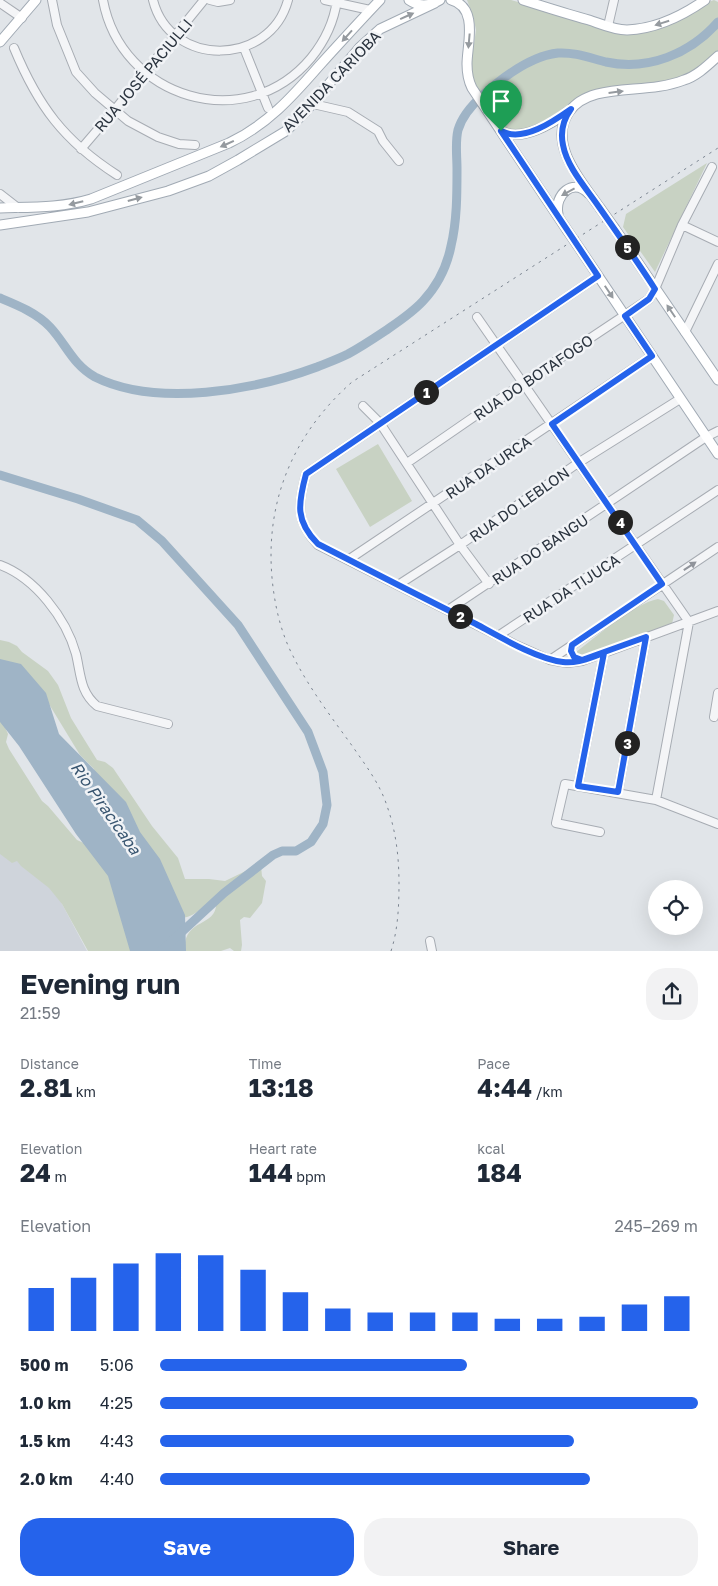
<!DOCTYPE html>
<html lang="en">
<head>
<meta charset="utf-8">
<style>
	:root { --surface:#fff; --page:#f2f2f3; --text:#1f2937; --muted:#747a83; --accent:#2563eb }
	body { margin:0; font-family:"Golos Text",sans-serif; background:var(--page); color:var(--text); height:100vh; display:flex; flex-direction:column; font-size:19px; white-space:nowrap }
	* { box-sizing:border-box; margin:0 }
	p { font-size:16px; color:var(--muted) }
	.icon { flex:none; width:28px; height:28px; fill:none; stroke:currentColor; stroke-width:2; stroke-linecap:round; stroke-linejoin:round }
	.map { position:relative; height:951px; overflow:hidden }
	.side { display:flex; flex-direction:column; background:var(--surface); flex:1 }
	.side>* { flex:none }
	.fabs { position:absolute; left:648px; top:880px; display:grid; gap:10px }
	.fabs a { display:grid; place-items:center; width:55px; height:55px; border-radius:50%; background:var(--surface); box-shadow:0 5px 20px #0002; font-size:25px }
	.pin { position:absolute; display:grid; place-items:center; width:42px; height:42px; color:#fff; margin:-51px -21px; border-radius:50% 50% 50% 0; rotate:-45deg; box-shadow:0 0 5px #0007 }
	.pin .icon { rotate:45deg }
	.km { position:absolute; width:25px; height:25px; margin:-12px; border-radius:50%; background:#222; color:#fff; font-size:14px; line-height:25px; text-align:center }
	.round { display:grid; place-items:center; flex:none; width:52px; height:52px; border-radius:20px; background:var(--page) }
	.summary { display:flex; align-items:center; justify-content:space-between; height:85px; padding:0 20px }
	h1 { font-size:28px; font-weight:700; line-height:38px }
	.figures { display:grid; grid-template-columns:repeat(3,1fr); gap:8px; height:85px; padding:5px 20px }
	.figures div { display:grid; align-content:center }
	.figures b { font-size:25px; font-weight:700 }
	.figures small { font-size:14px; font-weight:400 }
	.figures p { font-size:14px }
	.chart { height:140px; padding:10px 20px }
	.chart p { display:flex; justify-content:space-between }
	.chart svg { width:100%; height:90px; margin-top:5px; stroke:var(--accent); stroke-width:6 }
	.action { display:flex; gap:10px; margin-top:auto; padding:10px 20px }
	.action a { flex:1; height:58px; border-radius:20px; background:var(--accent); color:#fff; font-size:20px; font-weight:700; line-height:58px; text-align:center }
	.action a+a { background:var(--page); color:var(--text) }
	ul { padding:0 20px; list-style:none; font-size:16px }
	li { display:grid; grid-template-columns:80px 60px 1fr; align-items:center; height:38px }
	li i { height:12px; border-radius:6px; background:var(--accent) }
	.map>svg:first-child { display:block }
</style>
</head>
<body>
<div class="map">
<svg width="718" height="951" viewBox="0 0 718 951">
	<rect width="100%" height="100%" fill="#e1e5e9"/>
	<path fill="#cfd4db" d="M 0,848 L 53,887 L 87,951 L 0,951 Z"/>
	<path fill="#c8d2c3" d="M 467,0 L 511,0 L 625,33 L 714,0 L 718,2 L 718,52 L 699,69 L 683,78 L 625,88 L 566,110 L 533,128 L 511,131 L 504,128 L 473,81 L 470,72 L 476,30 L 473,16 Z
		M 707,163 L 655,272 L 623,227 L 626,214 Z
		M 378,444 L 412,501 L 370,527 L 336,469 Z
		M 658,599 L 664,601 L 674,615 L 672,624 L 578,658 L 575,653 C 596,637 633,604 658,599 Z
		M 0,640 L 9,642 L 17,646 L 22,652 L 48,671 L 58,685 L 71,718 L 97,760 L 105,762 L 113,768 L 152,826 L 178,858 L 185,879 L 209,879 L 225,881 L 256,866 L 261,866 L 262,876 L 266,881 L 262,903 L 250,918 L 244,917 L 240,920 L 242,945 L 241,951 L 234,951 L 230,948 L 221,951 L 185,951 C 182,917 219,928 216,901 C 200,905 198,917 180,918 L 95,776 L 94,769 L 80,755 L 38,686 L 0,662 Z
		M 0,716 L 8,734 L 6,742 L 9,749 L 42,801 L 48,806 L 77,840 L 99,850 L 115,891 L 132,951 L 88,951 L 62,904 L 49,888 L 21,866 L 17,861 L 12,863 L 0,854 Z"/>
	<path fill="#9fb4c6" d="M 0,659 L 21,664 L 46,693 L 59,734 L 126,802 L 140,832 L 160,859 L 185,915 L 186,951 L 130,951 L 108,876 L 76,834 L 19,746 L 0,722 Z"/>
	<g fill="none" stroke-linecap="round" stroke-linejoin="round">
		<path stroke="#9fb4c6" stroke-width="9" d="M 0,298 C 17,305 37,313 50,327 C 66,344 73,365 95,377 C 157,408 255,390 317,367 C 327,363 338,359 348,354 C 361,347 373,339 385,331 C 398,322 412,313 423,301 C 437,286 447,266 451,246 C 457,221 457,194 457,169 C 457,156 455,142 458,130 C 462,116 473,104 483,95 C 503,77 531,56 558,53 C 575,52 590,58 606,62 C 648,71 690,54 718,22
			M 0,475 L 78,499 L 137,520 L 162,541 L 238,625 L 308,732 L 323,772 L 327,805 L 323,824 L 311,842 L 296,851 L 282,851 L 273,855 L 224,893 L 161,951"/>
		<g stroke="#a7acb3" stroke-width="10">
			<path id="minor" d="M 52,0 L 57,25 L 76,72 L 95,93 L 128,121 L 158,137 L 179,144 L 195,145
				M 103,0 C 121,98 245,137 311,58 C 324,42 334,22 337,0
				M 153,0 C 170,68 270,67 288,0
				M 210,0 L 218,2 L 230,0
				M 325,0 L 370,10
				M 0,3 L 22,18
				M 608,26 L 614,0
				M 14,48 C 38,106 64,141 117,175
				M 244,48 L 268,108
				M 313,104 L 348,112 L 378,131 L 383,141 L 399,161
				M 81,149 L 117,107 L 204,0
				M 0,194 L 18,208
				M 682,225 L 718,242
				M 598,276 L 306,474 C 298,504 295,521 318,545 L 514,644 L 550,660 L 567,663 L 582,661 L 718,611
				M 477,317 L 689,622 L 656,800
				M 685,332 L 718,264
				M 363,406 L 380,423 L 460,545 L 489,584
				M 407,463 L 523,383 L 649,299 L 655,289 L 682,225 L 712,167
				M 348,560 L 652,356
				M 0,565 C 35,578 66,618 76,654 C 81,675 80,692 97,706 L 168,724
				M 398,585 L 460,545 L 578,463 L 680,399
				M 448,610 L 706,437 L 718,431
				M 498,636 L 718,490
				M 550,660 L 718,547
				M 714,717 L 718,693
				M 578,786 L 604,653
				M 618,792 L 646,637
				M 600,832 L 556,823 L 565,784 L 656,800 L 718,824
				M 430,941 L 432,951"/>
		</g>
		<g stroke="#a1aab4" stroke-width="11">
			<path id="major" d="M 409,0 C 419,7 430,6 440,0
				M 451,0 C 479,7 467,45 467,64 C 467,73 468,80 472,88 L 567,230
				M 523,0 C 545,7 567,14 589,20 C 601,24 614,30 627,30 C 655,29 682,16 705,0
				M 0,42 L 36,0
				M 501,131 C 521,142 552,124 567,112
				M 0,208 C 31,207 61,208 91,199 L 229,143 C 267,125 292,97 319,66 C 339,44 359,22 380,0
				M 600,208 C 582,182 547,144 569,112 C 575,103 586,97 597,94 C 625,87 656,91 684,80 C 697,76 708,65 718,56
				M 558,214 C 554,195 573,177 589,194
				M 0,225 L 88,212 L 168,191 L 209,176 L 238,160 L 286,131 L 307,110 L 360,47 L 380,29 L 435,3
				M 615,229 L 718,380
				M 582,252 L 718,454"/>
		</g>
		<use href="#minor" stroke="#f4f5f7" stroke-width="8"/>
		<use href="#major" stroke="#fff" stroke-width="9"/>
		<path stroke="#7c8591" stroke-width="1" stroke-dasharray="2.5 5" stroke-linecap="butt" d="M 391,951 C 398,930 399,905 399,884 C 399,857 396,831 387,806 C 380,784 366,766 353,747 C 332,718 309,688 293,656 C 282,635 276,611 273,587 C 263,506 291,436 352,382 L 718,148"/>
		<g stroke="#a1aab4" stroke-width="11" stroke-linecap="butt">
			<path id="major-bridge" d="M 600,208 L 615,229
				M 567,230 L 582,252"/>
		</g>
		<use href="#major-bridge" stroke="#fff" stroke-width="9"/>
	</g>
	<defs><path id="oneway-solid" d="M-6-.8H1V-3.2L6.5 0L1 3.2V.8H-6Z" transform="scale(1.25)"/></defs>
	<g fill="#959a9f">
		<use href="#oneway-solid" transform="translate(407 16) rotate(-24)"/>
		<use href="#oneway-solid" transform="translate(662 23) rotate(163)"/>
		<use href="#oneway-solid" transform="translate(347 36) rotate(132)"/>
		<use href="#oneway-solid" transform="translate(469 41) rotate(95)"/>
		<use href="#oneway-solid" transform="translate(616 92) rotate(-7)"/>
		<use href="#oneway-solid" transform="translate(227 144) rotate(156)"/>
		<use href="#oneway-solid" transform="translate(568 192) rotate(151)"/>
		<use href="#oneway-solid" transform="translate(135 199) rotate(-15)"/>
		<use href="#oneway-solid" transform="translate(76 203) rotate(166)"/>
		<use href="#oneway-solid" transform="translate(609 292) rotate(56)"/>
		<use href="#oneway-solid" transform="translate(671 311) rotate(-124)"/>
	</g>
	<use fill="#90949b" href="#oneway-solid" transform="translate(690 566) rotate(-34)"/>
	<g fill="none" stroke-linecap="round" stroke-linejoin="round">
		<g stroke="#fff" stroke-width="10">
			<path id="route" d="M 501,131 L 598,276 L 306,474 C 298,504 295,521 318,544 C 371,571 423,598 476,624 C 500,637 537,659 563,662 C 577,664 591,657 604,653 L 578,786 L 618,792 L 646,637 L 582,660 L 574,657 L 571,651 L 572,645 L 662,584 L 552,424 L 652,356 L 625,316 L 649,299 L 655,289 C 637,261 618,234 599,207 C 586,188 567,167 563,145 C 560,131 563,120 571,109 C 554,121 523,143 501,131"/>
		</g>
		<use href="#route" stroke="#2563eb" stroke-width="6"/>
	</g>
	<g text-anchor="middle" dominant-baseline="central" stroke-width="5" stroke-linejoin="round" paint-order="stroke">
		<g font-size="15" fill="#2b343f" stroke="#f1f3f6">
			<text transform="translate(143 75) rotate(-50)">RUA JOSÉ PACIULLI</text>
			<text transform="translate(331 81) rotate(-46)">AVENIDA CARIOBA</text>
			<text transform="translate(533 377) rotate(-34)">RUA DO BOTAFOGO</text>
			<text transform="translate(488 467) rotate(-34)">RUA DA URCA</text>
			<text transform="translate(519 504) rotate(-35)">RUA DO LEBLON</text>
			<text transform="translate(540 549) rotate(-34)">RUA DO BANGU</text>
			<text transform="translate(571 588) rotate(-33)">RUA DA TIJUCA</text>
		</g>
		<g font-size="16" font-style="italic" fill="#385570" stroke="#f1f3f6">
			<text transform="translate(106 808) rotate(55)">Rio Piracicaba</text>
		</g>
	</g>
</svg>
<div class="fabs">
<a><svg class="icon" aria-label="locate" viewBox="0 0 24 24"><circle cx="12" cy="12" r="6"/><path d="M12 2v4M12 18v4M2 12h4M18 12h4"/></svg></a>
</div>
<div class="pin" style="left:501px;top:131px;background:#1e9e55"><svg class="icon" aria-label="arrive" viewBox="0 0 24 24"><path d="M6 21V4h12l-3 4 3 4H6"/></svg></div>
<b class="km" style="left:426px;top:392px">1</b>
<b class="km" style="left:460px;top:616px">2</b>
<b class="km" style="left:627px;top:743px">3</b>
<b class="km" style="left:620px;top:522px">4</b>
<b class="km" style="left:627px;top:247px">5</b>
</div>
<section class="side">
<div class="summary"><div><h1>Evening run</h1><p>21:59</p></div><a class="round"><svg class="icon" aria-label="share" viewBox="0 0 24 24"><path d="M12 15V3M7 8l5-5 5 5M5 13v7h14v-7"/></svg></a></div>
<div class="figures">
<div><p>Distance</p><b>2.81<small> km</small></b></div>
<div><p>Time</p><b>13:18</b></div>
<div><p>Pace</p><b>4:44<small> /km</small></b></div>
</div>
<div class="figures">
<div><p>Elevation</p><b>24<small> m</small></b></div>
<div><p>Heart rate</p><b>144<small> bpm</small></b></div>
<div><p>kcal</p><b>184</b></div>
</div>
<div class="chart"><p><span>Elevation</span>245–269 m</p>
<svg viewBox="0 0 160 44" preserveAspectRatio="none"><path d="M5 44V23M15 44V18M25 44V11M35 44V6M45 44V7M55 44V14M65 44V25M75 44V33M85 44V35M95 44V35M105 44V35M115 44V38M125 44V38M135 44V37M145 44V31M155 44V27"/></svg>
</div>
<ul>
<li><b>500 m</b>5:06<i style="width:57%"></i></li>
<li><b>1.0 km</b>4:25<i style="width:100%"></i></li>
<li><b>1.5 km</b>4:43<i style="width:77%"></i></li>
<li><b>2.0 km</b>4:40<i style="width:80%"></i></li>
</ul>
<div class="action"><a>Save</a><a>Share</a></div>
</section>
</body>
</html>
